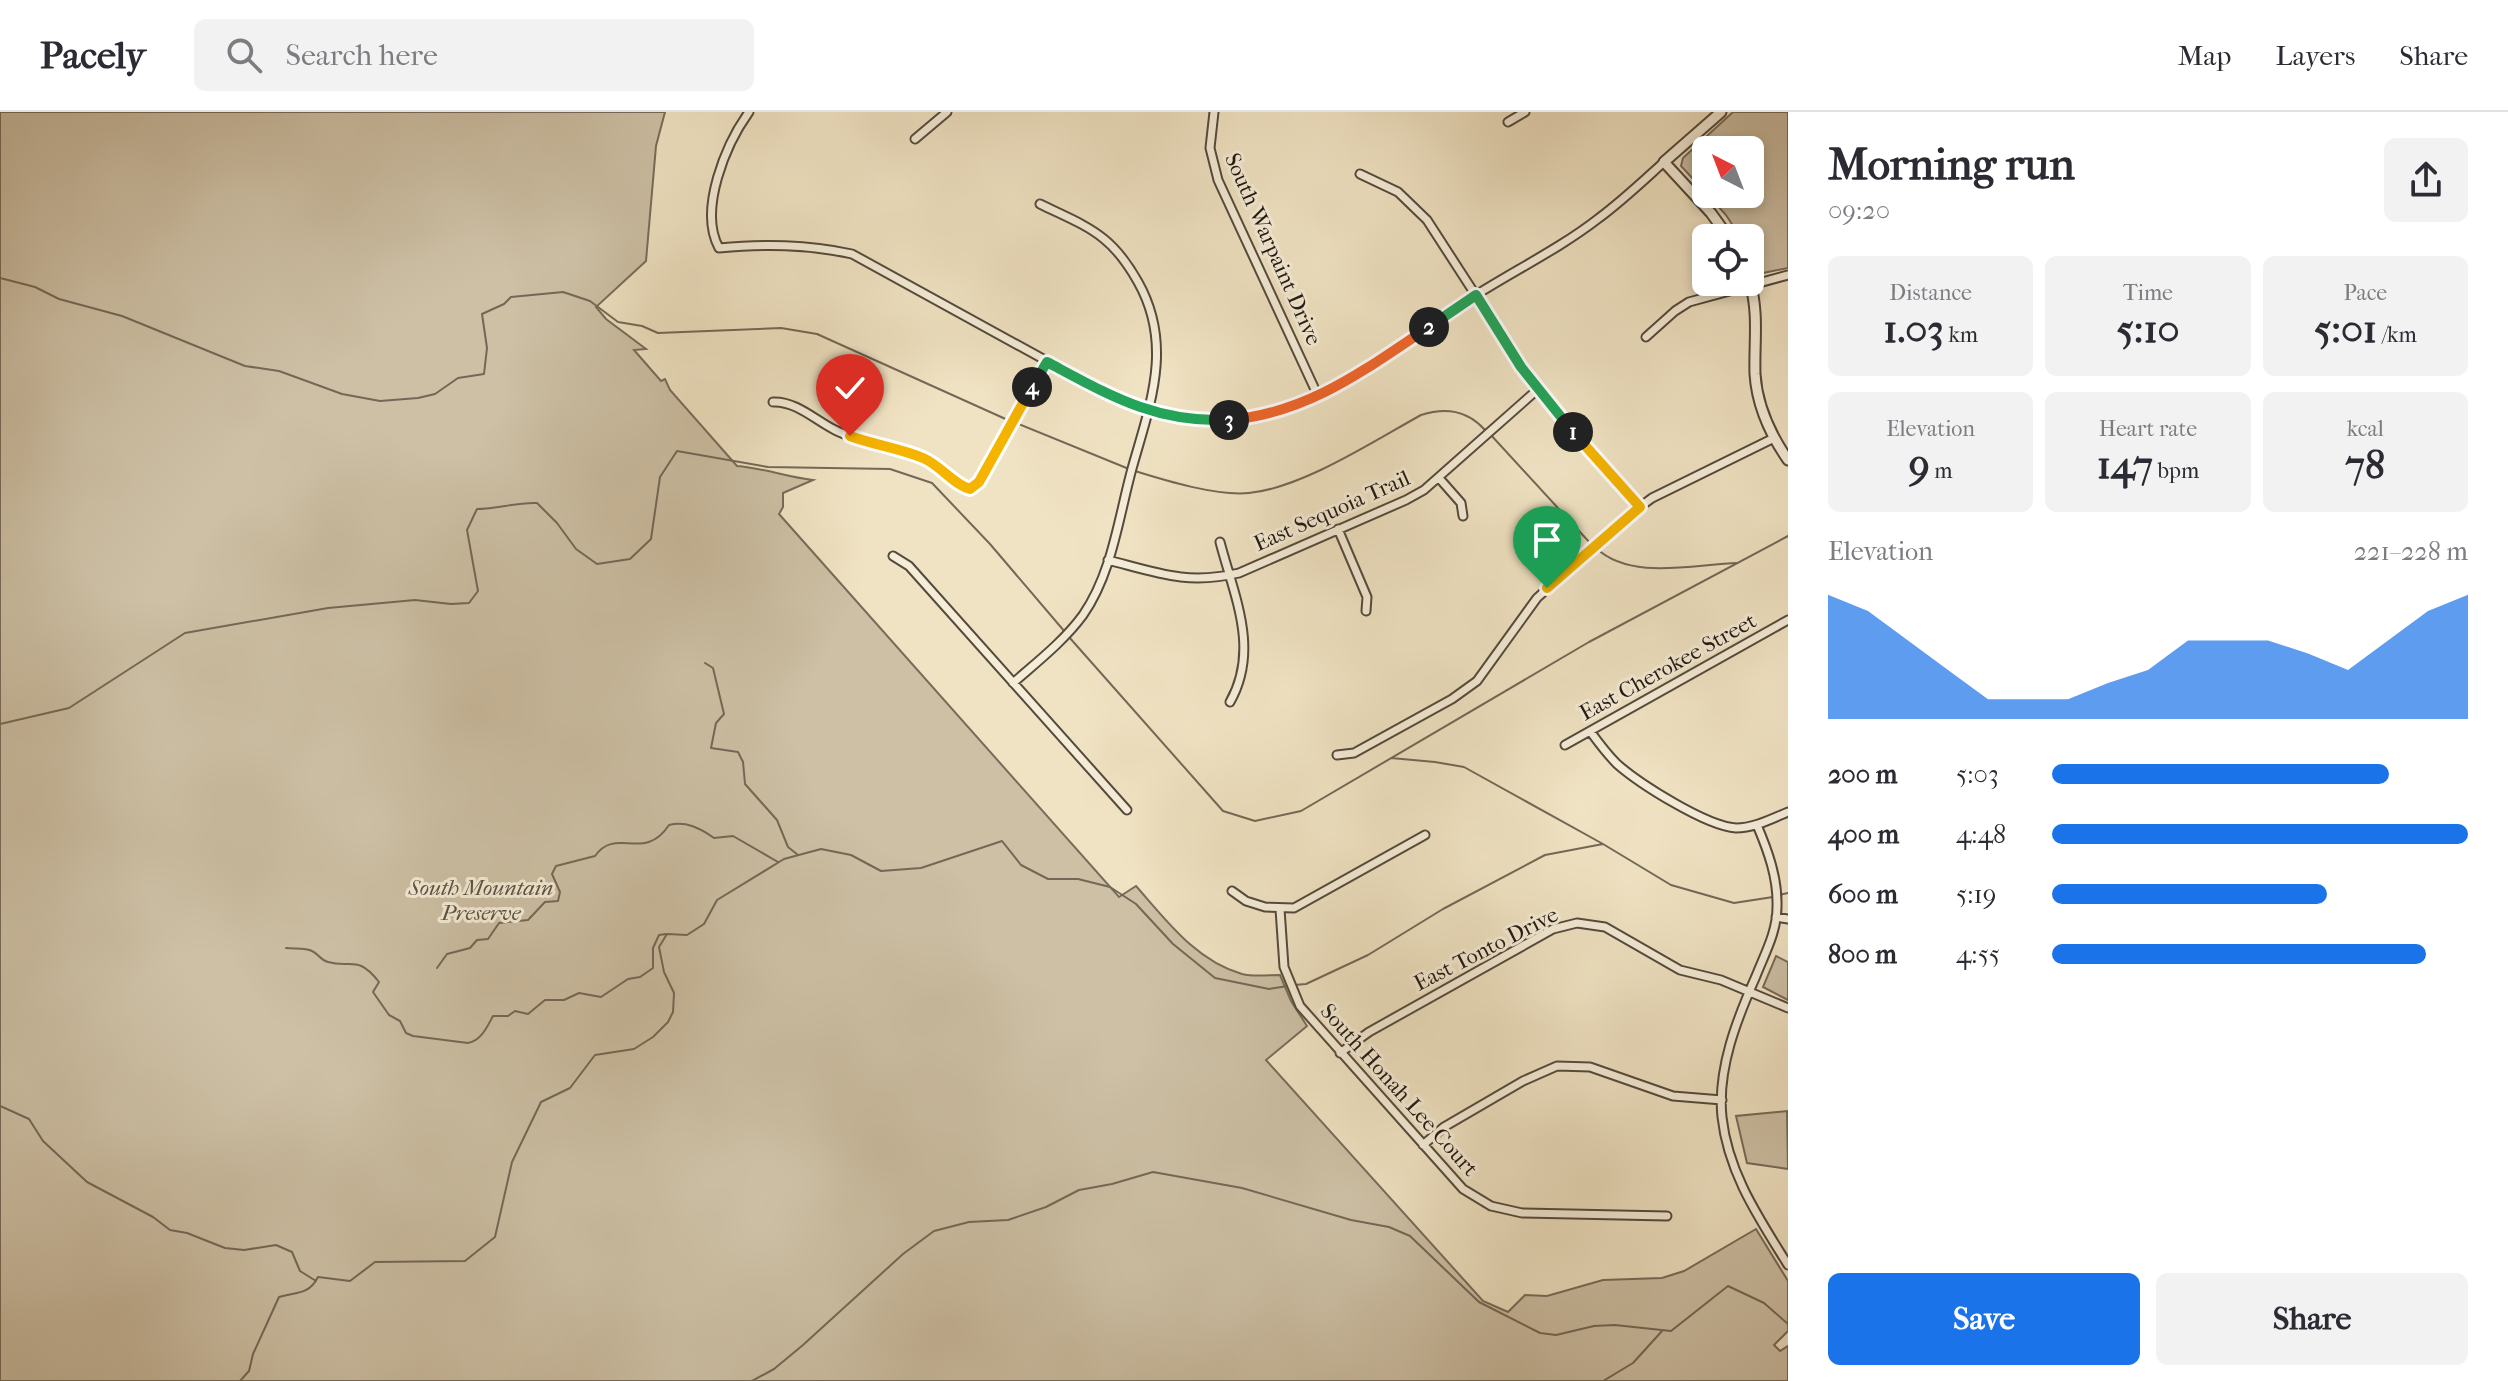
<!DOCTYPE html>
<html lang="en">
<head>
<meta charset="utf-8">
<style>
	:root { --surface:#fff; --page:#f2f2f3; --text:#2b2b33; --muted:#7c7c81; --line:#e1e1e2; --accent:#1a73e8 }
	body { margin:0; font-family:"IM FELL French Canon",serif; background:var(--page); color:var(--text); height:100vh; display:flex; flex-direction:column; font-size:30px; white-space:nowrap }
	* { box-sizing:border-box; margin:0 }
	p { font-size:26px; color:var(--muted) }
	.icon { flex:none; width:44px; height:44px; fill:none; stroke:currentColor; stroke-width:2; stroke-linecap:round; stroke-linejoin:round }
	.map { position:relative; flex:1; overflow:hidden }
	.panel { display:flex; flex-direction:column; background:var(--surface); width:720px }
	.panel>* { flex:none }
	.needle { width:52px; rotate:318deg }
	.controls { position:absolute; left:1692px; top:24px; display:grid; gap:16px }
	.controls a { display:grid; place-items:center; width:72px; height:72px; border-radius:12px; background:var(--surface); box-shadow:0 4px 12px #0003; font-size:40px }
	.pin { position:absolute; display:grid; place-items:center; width:68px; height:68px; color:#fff; margin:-82px -34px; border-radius:50% 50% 50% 0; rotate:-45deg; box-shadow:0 0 8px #0007 }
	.pin .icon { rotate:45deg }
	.km { position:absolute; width:40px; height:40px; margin:-20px; border-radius:50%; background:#222; color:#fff; font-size:22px; line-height:40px; text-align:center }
	.round { display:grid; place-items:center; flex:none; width:84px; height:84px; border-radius:12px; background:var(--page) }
	.headline { display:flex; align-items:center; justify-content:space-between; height:136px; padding:0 40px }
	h1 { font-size:44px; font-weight:700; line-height:60px }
	.stats { display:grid; grid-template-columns:repeat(3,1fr); gap:12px; height:136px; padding:8px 40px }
	.stats div { display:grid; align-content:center; border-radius:12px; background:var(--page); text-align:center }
	.stats b { font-size:40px; font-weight:700 }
	.stats small { font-size:22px; font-weight:400 }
	.stats p { font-size:22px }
	.chart { height:224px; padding:16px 40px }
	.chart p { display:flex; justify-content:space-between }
	.chart svg { width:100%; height:144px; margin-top:8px; fill:var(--accent); opacity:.7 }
	.action { display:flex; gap:16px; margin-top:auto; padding:16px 40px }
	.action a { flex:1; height:92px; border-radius:12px; background:var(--accent); color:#fff; font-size:32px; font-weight:700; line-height:92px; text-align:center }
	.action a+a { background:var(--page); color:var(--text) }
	ul { padding:0 40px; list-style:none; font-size:26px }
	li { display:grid; grid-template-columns:128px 96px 1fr; align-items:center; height:60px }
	li i { height:20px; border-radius:10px; background:var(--accent) }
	header { display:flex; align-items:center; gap:48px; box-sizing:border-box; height:112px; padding:0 40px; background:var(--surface); border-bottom:2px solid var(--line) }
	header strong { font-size:38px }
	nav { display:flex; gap:44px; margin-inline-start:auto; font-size:28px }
	.search { width:560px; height:72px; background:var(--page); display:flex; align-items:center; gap:20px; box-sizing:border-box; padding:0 28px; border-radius:12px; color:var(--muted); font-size:30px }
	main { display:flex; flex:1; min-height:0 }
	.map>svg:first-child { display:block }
</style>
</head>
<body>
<header>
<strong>Pacely</strong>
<div class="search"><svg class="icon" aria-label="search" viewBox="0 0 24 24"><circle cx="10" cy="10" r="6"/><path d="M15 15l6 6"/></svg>Search here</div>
<nav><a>Map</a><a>Layers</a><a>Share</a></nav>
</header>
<main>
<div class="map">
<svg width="1788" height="1269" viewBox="0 0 1788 1269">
	<rect width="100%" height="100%" fill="#f0e3c3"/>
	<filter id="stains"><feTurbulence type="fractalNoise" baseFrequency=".0025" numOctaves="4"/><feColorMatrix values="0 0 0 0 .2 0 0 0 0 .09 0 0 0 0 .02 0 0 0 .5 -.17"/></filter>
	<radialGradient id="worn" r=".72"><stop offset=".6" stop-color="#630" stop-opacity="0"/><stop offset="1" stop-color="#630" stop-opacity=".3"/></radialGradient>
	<path fill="#cdc0a5" stroke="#776c5a" stroke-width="2" d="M 0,0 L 665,0 L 656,34 L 646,149 L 596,195 L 606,207 L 646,237 L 634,238 L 661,269 L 665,267 L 670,278 L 737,354 C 763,356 787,365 813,368 L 783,381 L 783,395 L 779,402 L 1119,785 L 1136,774 C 1166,808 1196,849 1242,862 C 1254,865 1268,863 1280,863 L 1291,889 L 1307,914 L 1266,948 L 1483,1189 L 1508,1200 L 1525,1183 L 1547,1184 L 1603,1168 L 1662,1166 L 1684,1159 L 1756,1117 L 1788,1169 L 1788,1219 L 1774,1233 L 1780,1239 L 1788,1234 L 1788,1269 L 0,1269 Z
		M 1733,0 L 1788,0 L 1788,156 L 1758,162 L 1750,142 L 1750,126 L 1741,126 L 1726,103 L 1707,82 L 1750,82 L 1750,38 L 1706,38 L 1706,81 L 1681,54 L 1683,46 Z
		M 1776,844 L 1788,850 L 1788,888 L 1763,875 Z
		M 1787,999 L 1788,1057 L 1747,1051 L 1736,1004 Z"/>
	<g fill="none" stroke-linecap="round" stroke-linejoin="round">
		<path stroke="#736857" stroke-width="2" d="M 0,166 L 35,175 L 59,187 L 122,204 L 245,254 L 279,259 L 342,282 L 380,289 L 418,286 L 435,282 L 458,266 L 484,262 L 487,236 L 482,202 L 504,192 L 511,185 L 563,180 L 590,189 L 618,210 L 642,214 L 658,221 L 781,216 L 817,222 L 1010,309
			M 1016,311 L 1129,357
			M 1490,322 L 1591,432
			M 1135,359 C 1167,369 1216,384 1249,381 C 1302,376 1374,329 1421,303 C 1446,295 1467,298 1485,318
			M 1596,436 C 1631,469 1694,452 1737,451
			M 1069,525 L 1223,699 L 1255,709 L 1301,699 L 1589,530 L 1788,424
			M 705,551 L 713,556 L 724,602 L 716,611 L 711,636 L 738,640 L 743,650 L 745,672 L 777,708 L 788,735 L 798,743
			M 0,612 L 69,596 L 185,521 L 328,496 L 415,488 L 451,492 L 469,491 L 478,479 L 467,418 L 477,397 C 498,397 516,390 537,391 L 557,411 L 576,437 L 597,452 L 630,447 L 651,427 L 660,365 L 677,339 L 768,355 L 890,357 L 932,371 L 990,432 L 1065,520
			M 1391,646 L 1435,650 L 1464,655 L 1603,732 L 1671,773 L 1734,791 L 1773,785
			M 1779,783 L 1788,781
			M 286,836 C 294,837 306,836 312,839 C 319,842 320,848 328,850 C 351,857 357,842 379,870 L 373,880 L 389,903 L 400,909 L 406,921 L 413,924 L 468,931 C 481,929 487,915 493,904 L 508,904 L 515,899 L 528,902 L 545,888 L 564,888 L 579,881 L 601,885 L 628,867 L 640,865 L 653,856 L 653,836 L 659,823 L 666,822
			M 437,856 L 447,842 L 470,836 L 477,828 L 488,827 L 499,811 L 528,808 L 545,790 L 558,789 L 560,780 L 552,762 L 556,754 L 595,744 C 616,714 644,751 669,713 C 686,709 700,716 714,726 L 733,724 L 778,750
			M 1294,873 L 1306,872 L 1368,843 L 1443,797 L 1545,743 L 1603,732
			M 0,994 L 29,1007 L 43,1029 L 87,1070 L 153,1105 L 170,1118 L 187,1121 L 225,1136 L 244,1138 L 276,1133 L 292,1140 L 300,1159 L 316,1169
			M 240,1269 L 249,1259 L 253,1242 L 279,1185 C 296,1180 309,1183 318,1165 L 350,1169 L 375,1150 L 465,1149 L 495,1125 L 512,1050 L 541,990 L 570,976 L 595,943 L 634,937 L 653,925 L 668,910 L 673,900 L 674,881 L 664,860 L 659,835 L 667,822 L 687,823 L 704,812 L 717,788 L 784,747 L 821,737 L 851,743 L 881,759 L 921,756 L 1002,729 L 1021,753 L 1048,767 L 1078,767 L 1110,775 L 1136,792 L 1173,832 L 1215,866 L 1269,877 L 1288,874
			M 752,1269 L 774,1257 L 803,1233 L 903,1142 L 934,1119 L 969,1110 L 1008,1108 L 1046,1095 L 1079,1078 L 1112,1072 L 1153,1060 L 1242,1076 L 1351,1108 L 1389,1115 L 1410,1124 L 1479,1190 L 1540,1221 L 1556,1223 L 1594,1214 L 1615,1213 L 1671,1219 L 1728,1174 L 1764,1191 L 1788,1212
			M 1603,1269 L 1633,1251 L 1662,1219"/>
		<g stroke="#554a3d" stroke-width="11">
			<path id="minor" d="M 749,0 C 726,32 698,98 719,136 C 765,132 806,132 852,142 L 1116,287 C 1159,304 1206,314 1253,306 C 1333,292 1400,234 1465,190 C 1509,161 1558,138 1599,106 C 1622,89 1643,69 1664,50
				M 1214,0 L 1210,36 L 1218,68 L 1318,284
				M 1508,10 L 1525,0
				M 915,27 L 947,0
				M 1360,62 L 1398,80 L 1427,108 L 1537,278 L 1640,395
				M 1646,225 L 1675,199 L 1689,190 L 1788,163
				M 773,290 C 796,289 815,308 835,318 C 867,334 904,335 935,352 C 948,359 957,373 970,377 L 979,370 L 1047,250
				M 1439,366 L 1461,391 L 1463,404
				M 1338,417 L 1367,485 L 1366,499
				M 1220,430 C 1234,484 1260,537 1230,590
				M 893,444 L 909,454 L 1127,698
				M 1108,448 C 1158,461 1187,473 1239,461 L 1406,388 L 1424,378 L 1537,278
				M 1013,571 C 1037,550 1064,529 1083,503 C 1113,460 1119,402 1133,353 C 1151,290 1173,232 1138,170 C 1129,154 1119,139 1104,127 C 1086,112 1062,103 1040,92
				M 1590,619 C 1598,630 1607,642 1617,652 C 1640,672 1706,714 1736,716 C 1754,716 1771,707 1788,700
				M 1565,633 L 1788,508
				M 1337,643 L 1354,641 L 1452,587 L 1477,569 L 1537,486 L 1629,403 L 1652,386 L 1774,326
				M 1757,713 C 1768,739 1778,766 1777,795 C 1777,820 1765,841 1756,864 C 1737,907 1717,957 1722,1005 C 1728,1061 1759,1106 1788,1153
				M 1232,779 L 1246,789 L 1265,795 L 1294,796 L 1425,723
				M 1280,797 L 1284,855 L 1300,894 L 1463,1077 L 1491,1094 L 1522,1101 L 1667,1104
				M 1776,805 L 1788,807
				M 1340,941 L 1369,920 L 1553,817 L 1577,811 L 1605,815 L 1680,858 L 1721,868 L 1788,896
				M 1423,1033 L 1444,1015 L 1523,969 L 1557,954 L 1590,955 L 1673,984 L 1722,988"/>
		</g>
		<g stroke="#554a3d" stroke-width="13">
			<path id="tertiary" d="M 1721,0 L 1664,50 L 1711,101 L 1729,126
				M 1750,170 C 1759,203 1754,229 1755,262 C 1757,294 1770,322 1788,348"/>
		</g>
		<use href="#minor" stroke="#f5edd8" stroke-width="7"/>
		<use href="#tertiary" stroke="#f5edd8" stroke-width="9"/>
	</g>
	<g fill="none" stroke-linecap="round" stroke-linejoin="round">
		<g stroke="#fff" stroke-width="16">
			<path id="split-1" d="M 1547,476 L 1640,395 L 1573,320"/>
		</g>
		<g stroke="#fff" stroke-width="16">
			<path id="split-2" d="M 1429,215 L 1476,183 L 1521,255 L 1573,320"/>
		</g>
		<g stroke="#fff" stroke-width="16">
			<path id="split-3" d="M 1229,308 C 1309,301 1364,258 1429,215"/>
		</g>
		<g stroke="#fff" stroke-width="16">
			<path id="split-4" d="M 1032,275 L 1047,250 C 1109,283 1155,311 1229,308"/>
		</g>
		<g stroke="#fff" stroke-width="16">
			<path id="split-5" d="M 850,324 C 874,333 900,336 923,346 C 940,353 954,373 970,377 L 979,370 L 1032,275"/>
		</g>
		<use href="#split-1" stroke="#f5b400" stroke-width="10"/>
		<use href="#split-2" stroke="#22a559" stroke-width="10"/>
		<use href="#split-3" stroke="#f0652b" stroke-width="10"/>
		<use href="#split-4" stroke="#22a559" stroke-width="10"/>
		<use href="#split-5" stroke="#f5b400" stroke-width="10"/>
	</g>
	<g text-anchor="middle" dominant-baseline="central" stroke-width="6" stroke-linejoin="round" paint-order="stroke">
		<g font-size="22" fill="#211710" stroke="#f5edd8">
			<text transform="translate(1273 137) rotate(66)">South Warpaint Drive</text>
			<text transform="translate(1332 399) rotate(-24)">East Sequoia Trail</text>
			<text transform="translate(1668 555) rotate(-29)">East Cherokee Street</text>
			<text transform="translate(1486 837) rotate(-27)">East Tonto Drive</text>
			<text transform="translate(1399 978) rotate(48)">South Honah Lee Court</text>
		</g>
		<g font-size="22" font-style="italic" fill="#5d5244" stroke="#f5edd8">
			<text x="481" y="776">South Mountain<tspan x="481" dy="25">Preserve</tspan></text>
		</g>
	</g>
	<rect width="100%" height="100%" filter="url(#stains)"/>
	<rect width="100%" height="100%" fill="url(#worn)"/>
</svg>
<div class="controls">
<a><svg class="needle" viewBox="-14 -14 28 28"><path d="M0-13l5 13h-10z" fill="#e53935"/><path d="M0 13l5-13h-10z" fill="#7c7c81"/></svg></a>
<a><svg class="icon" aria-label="locate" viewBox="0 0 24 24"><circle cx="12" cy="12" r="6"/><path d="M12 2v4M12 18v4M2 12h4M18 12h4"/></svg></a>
</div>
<div class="pin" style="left:1547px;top:476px;background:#1e9e55"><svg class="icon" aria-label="arrive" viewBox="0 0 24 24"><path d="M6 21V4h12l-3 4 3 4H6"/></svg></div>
<div class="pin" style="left:850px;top:324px;background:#d93025"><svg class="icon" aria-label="check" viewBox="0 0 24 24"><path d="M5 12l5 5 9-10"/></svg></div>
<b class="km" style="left:1573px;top:320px">1</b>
<b class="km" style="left:1429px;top:215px">2</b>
<b class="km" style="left:1229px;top:308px">3</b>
<b class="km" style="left:1032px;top:275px">4</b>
</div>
<section class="panel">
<div class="headline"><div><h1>Morning run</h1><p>09:20</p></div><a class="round"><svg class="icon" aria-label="share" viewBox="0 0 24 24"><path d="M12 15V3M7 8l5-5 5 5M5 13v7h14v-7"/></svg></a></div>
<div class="stats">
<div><p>Distance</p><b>1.03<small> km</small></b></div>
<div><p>Time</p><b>5:10</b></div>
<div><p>Pace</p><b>5:01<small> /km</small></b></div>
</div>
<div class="stats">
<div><p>Elevation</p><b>9<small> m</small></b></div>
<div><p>Heart rate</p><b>147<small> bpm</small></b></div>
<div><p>kcal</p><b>78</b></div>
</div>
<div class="chart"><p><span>Elevation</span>221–228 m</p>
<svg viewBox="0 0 160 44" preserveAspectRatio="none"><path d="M0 44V6L10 11L20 20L30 29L40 38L50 38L60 38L70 33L80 29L90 20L100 20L110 20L120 24L130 29L140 20L150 11L160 6V44z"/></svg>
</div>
<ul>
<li><b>200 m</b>5:03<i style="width:81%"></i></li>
<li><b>400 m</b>4:48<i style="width:100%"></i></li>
<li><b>600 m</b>5:19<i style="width:66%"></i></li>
<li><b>800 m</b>4:55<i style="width:90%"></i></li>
</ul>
<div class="action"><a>Save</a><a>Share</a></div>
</section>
</main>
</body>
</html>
